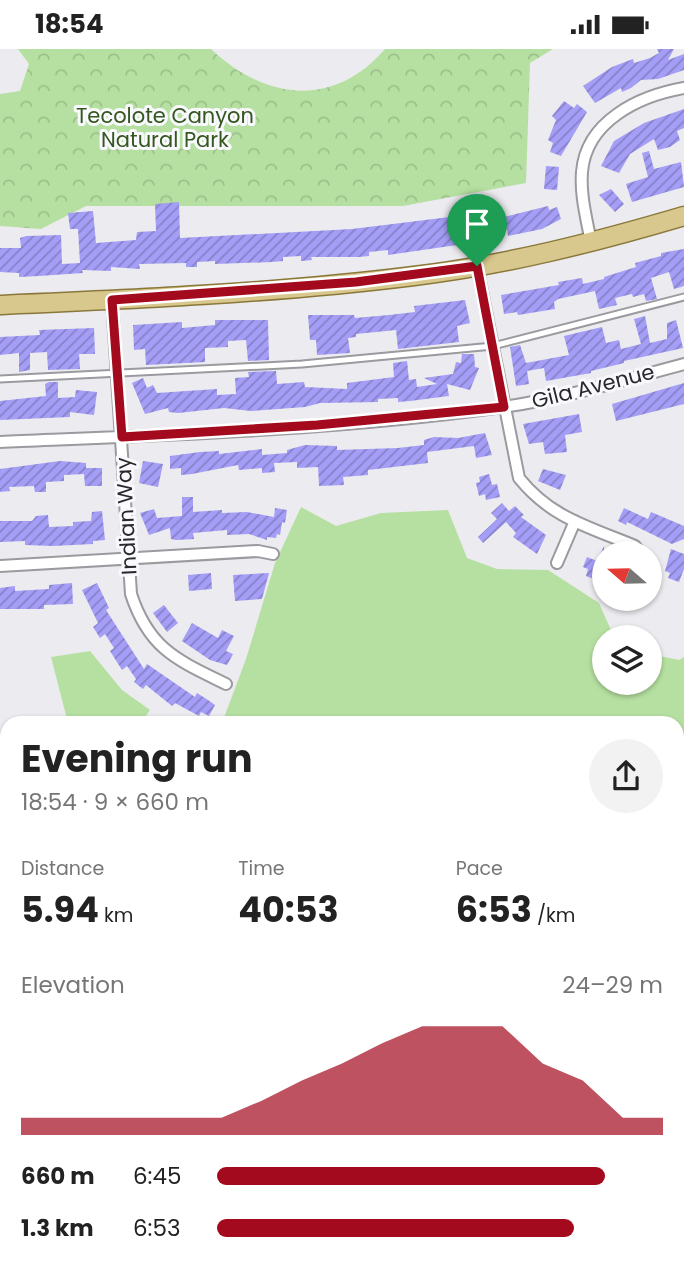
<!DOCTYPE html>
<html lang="en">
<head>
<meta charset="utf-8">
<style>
	:root { --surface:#fff; --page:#f2f2f2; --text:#222; --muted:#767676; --accent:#a40a1d }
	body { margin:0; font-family:Poppins,sans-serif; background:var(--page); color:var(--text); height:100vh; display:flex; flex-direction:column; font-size:26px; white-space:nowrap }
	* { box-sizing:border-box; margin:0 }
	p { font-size:23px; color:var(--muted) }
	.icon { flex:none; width:38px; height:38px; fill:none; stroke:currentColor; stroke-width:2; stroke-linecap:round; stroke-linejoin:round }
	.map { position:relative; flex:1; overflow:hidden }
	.sheet { position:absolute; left:0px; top:667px; width:684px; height:555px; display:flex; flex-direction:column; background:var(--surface); border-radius:21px 21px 0 0; box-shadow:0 2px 5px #0004 }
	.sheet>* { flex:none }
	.needle { width:46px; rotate:290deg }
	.fabs { position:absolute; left:592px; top:492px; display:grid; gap:14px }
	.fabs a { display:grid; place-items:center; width:70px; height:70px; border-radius:50%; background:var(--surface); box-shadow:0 2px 5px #0004; font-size:35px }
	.pin { position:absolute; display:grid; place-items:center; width:60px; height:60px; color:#fff; margin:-72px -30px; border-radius:50% 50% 50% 0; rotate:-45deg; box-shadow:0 0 7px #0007 }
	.pin .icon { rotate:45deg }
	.round { display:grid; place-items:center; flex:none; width:74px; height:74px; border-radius:37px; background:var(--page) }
	.summary { display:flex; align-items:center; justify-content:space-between; height:119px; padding:0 21px }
	h1 { font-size:38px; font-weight:700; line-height:52px }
	.metrics { display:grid; grid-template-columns:repeat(3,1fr); gap:10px; height:119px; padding:7px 21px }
	.metrics div { display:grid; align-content:center }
	.metrics b { font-size:35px; font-weight:700 }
	.metrics small { font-size:19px; font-weight:400 }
	.metrics p { font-size:19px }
	.chart { height:196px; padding:14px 21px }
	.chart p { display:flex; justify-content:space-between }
	.chart svg { width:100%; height:126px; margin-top:7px; fill:var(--accent); opacity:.7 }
	ul { padding:0 21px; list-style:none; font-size:23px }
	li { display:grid; grid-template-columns:112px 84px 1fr; align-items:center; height:52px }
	li i { height:18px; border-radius:9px; background:var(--accent) }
	.status { display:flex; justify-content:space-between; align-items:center; height:49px; padding:0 35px; background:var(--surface); direction:ltr }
	.status svg { height:19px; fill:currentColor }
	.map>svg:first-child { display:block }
</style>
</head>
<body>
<div class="status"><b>18:54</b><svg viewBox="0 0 49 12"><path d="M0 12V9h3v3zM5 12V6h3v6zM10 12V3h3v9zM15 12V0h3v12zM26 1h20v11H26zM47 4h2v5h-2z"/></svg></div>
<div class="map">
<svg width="684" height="1221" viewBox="0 0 684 1221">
	<defs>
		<pattern id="forest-crowns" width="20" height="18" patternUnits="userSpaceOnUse" patternTransform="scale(1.75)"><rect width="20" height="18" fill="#b6e0a1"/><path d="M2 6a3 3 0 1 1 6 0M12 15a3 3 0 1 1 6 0" fill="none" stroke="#9cc08b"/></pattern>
		<pattern id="building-hatch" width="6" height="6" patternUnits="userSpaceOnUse" patternTransform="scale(1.75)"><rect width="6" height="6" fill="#a59ef7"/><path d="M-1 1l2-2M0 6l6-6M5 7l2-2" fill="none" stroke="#8681c8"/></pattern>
	</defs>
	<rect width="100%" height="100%" fill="#ebebf0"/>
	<path fill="#b6e0a1" d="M 301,458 L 336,477 L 381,464 L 448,461 L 467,509 L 497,520 L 548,521 L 599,554 L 614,588 L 604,588 L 604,634 L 649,634 L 649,605 L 679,611 L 684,608 L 684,920 L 677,917 L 677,674 L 222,674 L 246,610 L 275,514 Z
		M 90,602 L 122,641 L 150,661 L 141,674 L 68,674 L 51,608 Z
		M 0,873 L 7,874 L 7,1053 L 0,1054 Z"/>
	<path fill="url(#forest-crowns)" d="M 18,0 L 211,0 C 265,51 333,60 385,0 L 553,0 L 530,14 L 526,134 L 403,157 L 86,157 L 41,180 L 0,177 L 0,45 L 20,42 L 29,15 Z"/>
	<path fill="url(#building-hatch)" d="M 657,0 L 674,0 L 668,11 L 684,5 L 684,21 L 658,30 L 641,31 L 631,39 L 622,43 L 621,39 L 595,54 L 583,37 L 612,18 L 633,10 L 634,14 L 650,9 L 659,4 Z
		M 564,52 L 574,59 L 577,55 L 587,63 L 561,107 L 550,103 L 553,94 L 548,91 L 556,71 L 552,67 Z
		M 684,60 L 684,79 L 677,82 L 680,91 L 670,98 L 658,101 L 654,90 L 630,105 L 619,124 L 601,117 L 614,92 L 644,74 Z
		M 649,102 L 654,120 L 681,113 L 684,138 L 632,153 L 626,135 L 648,128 L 642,104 Z
		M 546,117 L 559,118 L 557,141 L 544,140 Z
		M 611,140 L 624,155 L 615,163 L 599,146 Z
		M 179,153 L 180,189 L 352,180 L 466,166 L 468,180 L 479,163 L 487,162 L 488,170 L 496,170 L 548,157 L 549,161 L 557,158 L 561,170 L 542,180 L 508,187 L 507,180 L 486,183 L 456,191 L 457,196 L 388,206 L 388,201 L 369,203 L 369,207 L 359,208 L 311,208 L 312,211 L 301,212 L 301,207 L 283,208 L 283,212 L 272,213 L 215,215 L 215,212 L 197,213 L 197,218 L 186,218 L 186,214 L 139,215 L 140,220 L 111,218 L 111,222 L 82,221 L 83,224 L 39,227 L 19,228 L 19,224 L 0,223 L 0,199 L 21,199 L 20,189 L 26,187 L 61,186 L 62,215 L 80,214 L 78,180 L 70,180 L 68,164 L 93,162 L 96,194 L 136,191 L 137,183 L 156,182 L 155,155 Z
		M 684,200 L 684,237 L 674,240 L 669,223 L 651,229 L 657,250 L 646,252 L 644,245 L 633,248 L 632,245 L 615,249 L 617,256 L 599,260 L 595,242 L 558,250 L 554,253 L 555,260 L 518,266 L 517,263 L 504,265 L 501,246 L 559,236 L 558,233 L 582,229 L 583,235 L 604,230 L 604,228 L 636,218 L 635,214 L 661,207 L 661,204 Z
		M 465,251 L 470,274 L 457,277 L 459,293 L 398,300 L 396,281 L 356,285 L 356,288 L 348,289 L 350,304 L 317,306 L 316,291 L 310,291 L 308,266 L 354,266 L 355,269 L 389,266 L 415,263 L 414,257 Z
		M 645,267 L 650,294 L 667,290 L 667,274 L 676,271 L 683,299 L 624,312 L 624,314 L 591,322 L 591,324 L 546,332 L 544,319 L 527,322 L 529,335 L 516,337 L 510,298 L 520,296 L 526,314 L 569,306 L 564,287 L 602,278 L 606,294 L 619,291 L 621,300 L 641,295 L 634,270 Z
		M 215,271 L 268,271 L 269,311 L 248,312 L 246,291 L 228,292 L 228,298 L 205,299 L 205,313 L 146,316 L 145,300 L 134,301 L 133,276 L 182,273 L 182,279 L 215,276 Z
		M 94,279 L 95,305 L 79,305 L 80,320 L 48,321 L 47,303 L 30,304 L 30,321 L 19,323 L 19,304 L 0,306 L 0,288 L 40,286 L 39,281 Z
		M 462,305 L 474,305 L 475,318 L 479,319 L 470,341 L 447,335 L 449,347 L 410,352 L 398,353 L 398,349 L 378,350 L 378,353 L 320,354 L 305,358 L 251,362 L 224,359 L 178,364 L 169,363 L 168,359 L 145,365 L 132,334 L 143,329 L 147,339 L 153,336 L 157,344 L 217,340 L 217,346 L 236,345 L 235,329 L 249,328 L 248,323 L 276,322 L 277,335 L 304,333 L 305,338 L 347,340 L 347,334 L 394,328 L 393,314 L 407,312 L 409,331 L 416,330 L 417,338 L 437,335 L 424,329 L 453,325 L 456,313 L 461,314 Z
		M 49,333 L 58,333 L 58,349 L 75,348 L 76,341 L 97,343 L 94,366 L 70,363 L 70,368 L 0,371 L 0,352 L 46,347 L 45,335 Z
		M 684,334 L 684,355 L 616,372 L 612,355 Z
		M 579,365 L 582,383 L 565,386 L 567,403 L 545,405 L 543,393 L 529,395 L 523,375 Z
		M 485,384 L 492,406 L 476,409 L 474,397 L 427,403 L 428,414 L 368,421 L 368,426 L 343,428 L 344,436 L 319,437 L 318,418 L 297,419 L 297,413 L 274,414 L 275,423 L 262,424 L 262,419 L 239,421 L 238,416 L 192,425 L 181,426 L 181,419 L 170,420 L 170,407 L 200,403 L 219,402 L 219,405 L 262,400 L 262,406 L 287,404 L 287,401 L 305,396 L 337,397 L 337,401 L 398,399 L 424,396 L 424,391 L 434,388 L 458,389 Z
		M 60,412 L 86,414 L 86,419 L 102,419 L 102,437 L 85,437 L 84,425 L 64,426 L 64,432 L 46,433 L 46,443 L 35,443 L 34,437 L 9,438 L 10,442 L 0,443 L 0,420 Z
		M 143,412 L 163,415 L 158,438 L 139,434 Z
		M 543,420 L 566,426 L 560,441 L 538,432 Z
		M 489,425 L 492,436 L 497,435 L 500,448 L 486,451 L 485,445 L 479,447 L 476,434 L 480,433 L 479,428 Z
		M 182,448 L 193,448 L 193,463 L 222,461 L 222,464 L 247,463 L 274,468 L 275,459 L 287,461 L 285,474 L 282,473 L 280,486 L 277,485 L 276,489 L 267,488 L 267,491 L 249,485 L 227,486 L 227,481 L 193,484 L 194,490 L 176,491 L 171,490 L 170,479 L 149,486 L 140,464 L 154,460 L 157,469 L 182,467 Z
		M 502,454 L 509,462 L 515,457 L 524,466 L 521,468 L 546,486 L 537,505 L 513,488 L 516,484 L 506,473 L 483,494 L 478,488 L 497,470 L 491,464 Z
		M 624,459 L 648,470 L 651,463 L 684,477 L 684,490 L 672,495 L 627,473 L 626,476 L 618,472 Z
		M 102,462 L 105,491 L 93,492 L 93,495 L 53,497 L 25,496 L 25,492 L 0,493 L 0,472 L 32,472 L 36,467 L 48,466 L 49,478 L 73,477 L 73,473 L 91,472 L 92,463 Z
		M 604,497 L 604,534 L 586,527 L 588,520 L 583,518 L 587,508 L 597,512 Z
		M 671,500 L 684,505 L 684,520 L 679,533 L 668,529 L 670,524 L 665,522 Z
		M 211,524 L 212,540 L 189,542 L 188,526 Z
		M 269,524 L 262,550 L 235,552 L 233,526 Z
		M 72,534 L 73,555 L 44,556 L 44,560 L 0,560 L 0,539 L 15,537 L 15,542 L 49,540 L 49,536 Z
		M 97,534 L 109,559 L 106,561 L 144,620 L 147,615 L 195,648 L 197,644 L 208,651 L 215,656 L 209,667 L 201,663 L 199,667 L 175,654 L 172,657 L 146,636 L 143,640 L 134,633 L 136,630 L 127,617 L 122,621 L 110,602 L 114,599 L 105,585 L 100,589 L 93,578 L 98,574 L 82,541 Z
		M 164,556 L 178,574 L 167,583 L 153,564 Z
		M 192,574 L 218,589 L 222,581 L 234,587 L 226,602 L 233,605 L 227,616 L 210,611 L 182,592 Z"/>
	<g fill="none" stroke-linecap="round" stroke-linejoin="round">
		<g stroke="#9a9a9f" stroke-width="9">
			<path id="lane" d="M 0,330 L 302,315 L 493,297 L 684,248"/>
		</g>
		<g stroke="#9a9a9f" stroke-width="14">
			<path id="street" d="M 591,194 C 587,171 580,147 582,123 C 586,72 639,47 684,39
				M 477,217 L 519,429 C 551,469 589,478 635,497 L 640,504
				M 112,251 L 131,545 C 149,600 177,611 226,635
				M 0,393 C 167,386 337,381 503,358 C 565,349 624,331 684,315
				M 557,514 L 575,472
				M 0,517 L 258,502 L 273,505
				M 0,737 L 7,749
				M 677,1026 C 684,1044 684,1055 677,1073
				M 0,1183 L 7,1181
				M 428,1221 L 428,1214"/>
		</g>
		<g stroke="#8a783a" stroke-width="21">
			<path id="primary" d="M 0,256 C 138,250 277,244 414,227 C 506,216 596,193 684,167"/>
		</g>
		<path stroke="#939396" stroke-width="2" stroke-dasharray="3.5 3.5" stroke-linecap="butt" d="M 677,782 L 684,785
			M 0,987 L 7,987"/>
		<use href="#lane" stroke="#fff" stroke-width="5"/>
		<use href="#street" stroke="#fff" stroke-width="10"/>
		<use href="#primary" stroke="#d8c88e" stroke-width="18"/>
	</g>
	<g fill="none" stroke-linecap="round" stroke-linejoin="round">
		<g stroke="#fff" stroke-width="14">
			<path id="route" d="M 477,217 L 504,358 L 317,376 L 122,388 L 112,251 L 356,233 Z"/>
		</g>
		<use href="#route" stroke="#a40a1d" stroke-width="9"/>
	</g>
	<g text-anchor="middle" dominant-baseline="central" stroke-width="6" stroke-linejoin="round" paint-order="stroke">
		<g font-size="21" fill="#34571e" stroke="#f8f8fd">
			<text x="165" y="66">Tecolote Canyon<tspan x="165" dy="24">Natural Park</tspan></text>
		</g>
		<g font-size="21" fill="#28282a" stroke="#f8f8fd">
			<text transform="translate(593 337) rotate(-14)">Gila Avenue</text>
			<text transform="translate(126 467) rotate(-93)">Indian Way</text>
		</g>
	</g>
</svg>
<div class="fabs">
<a><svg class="needle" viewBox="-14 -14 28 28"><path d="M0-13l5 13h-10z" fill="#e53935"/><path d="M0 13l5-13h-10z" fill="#767676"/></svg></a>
<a><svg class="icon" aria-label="layers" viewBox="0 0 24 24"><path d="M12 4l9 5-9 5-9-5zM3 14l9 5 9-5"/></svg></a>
</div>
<div class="pin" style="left:477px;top:217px;background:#1e9e55"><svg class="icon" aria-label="arrive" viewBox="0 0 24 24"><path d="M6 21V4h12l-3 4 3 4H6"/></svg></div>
<section class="sheet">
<div class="summary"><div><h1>Evening run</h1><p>18:54 · 9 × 660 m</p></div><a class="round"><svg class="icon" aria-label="share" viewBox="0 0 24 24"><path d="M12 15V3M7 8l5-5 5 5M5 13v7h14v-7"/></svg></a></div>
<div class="metrics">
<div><p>Distance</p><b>5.94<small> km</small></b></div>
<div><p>Time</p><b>40:53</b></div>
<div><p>Pace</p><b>6:53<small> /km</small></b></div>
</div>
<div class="chart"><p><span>Elevation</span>24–29 m</p>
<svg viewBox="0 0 160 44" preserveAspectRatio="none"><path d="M0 44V38L10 38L20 38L30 38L40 38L50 38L60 32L70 25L80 19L90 12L100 6L110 6L120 6L130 19L140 25L150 38L160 38V44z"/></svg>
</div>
<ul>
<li><b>660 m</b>6:45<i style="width:87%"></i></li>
<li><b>1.3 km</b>6:53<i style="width:80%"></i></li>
</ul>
</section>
</div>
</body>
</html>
